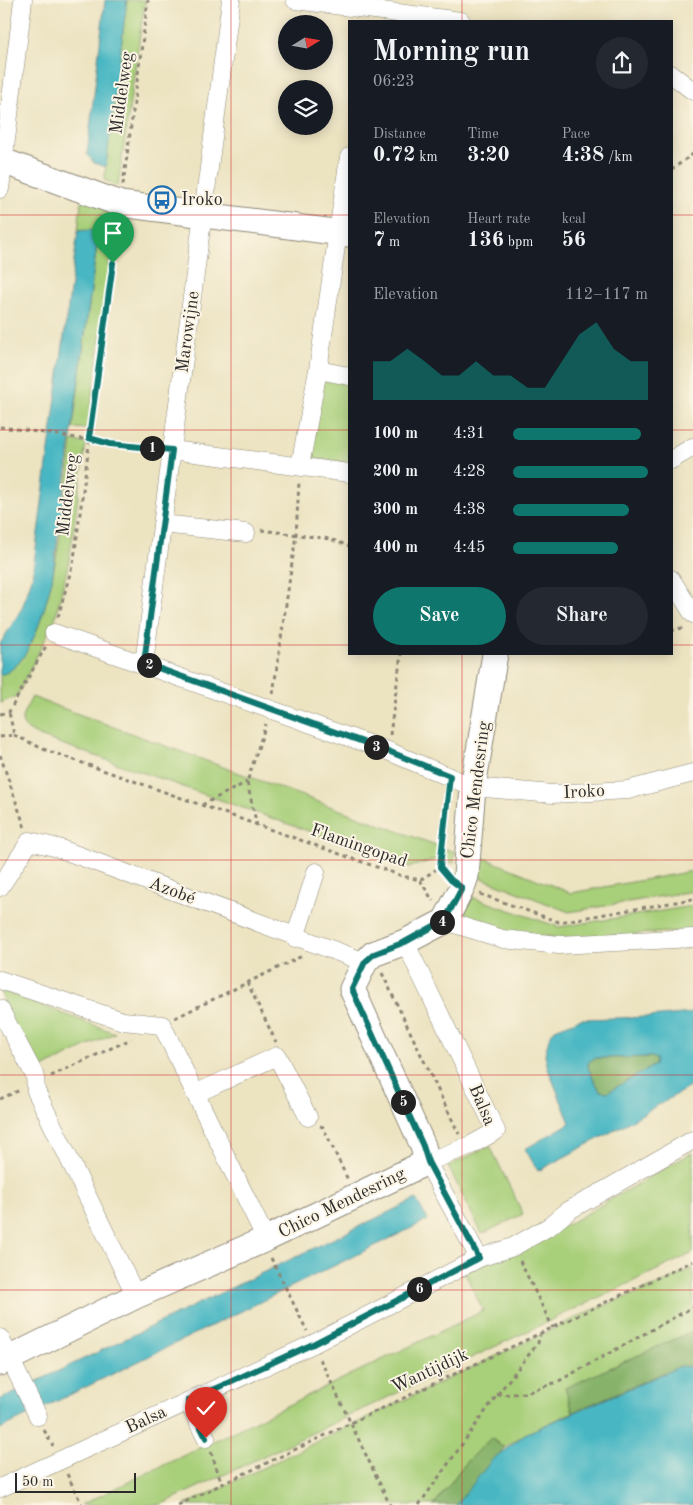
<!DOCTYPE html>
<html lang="en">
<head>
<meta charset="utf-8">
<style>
	:root { --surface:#171b24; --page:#242831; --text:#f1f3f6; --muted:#9ea1a6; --accent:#0f766e }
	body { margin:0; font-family:"Old Standard TT",serif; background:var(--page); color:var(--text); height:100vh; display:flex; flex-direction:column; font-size:19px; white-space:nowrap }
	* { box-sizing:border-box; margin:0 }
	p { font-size:16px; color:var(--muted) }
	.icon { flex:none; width:28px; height:28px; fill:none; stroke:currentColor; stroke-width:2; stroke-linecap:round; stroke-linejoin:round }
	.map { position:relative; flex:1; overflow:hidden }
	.details { position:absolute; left:348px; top:20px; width:325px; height:635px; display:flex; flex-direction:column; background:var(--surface); border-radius:0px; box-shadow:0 2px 12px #0003 }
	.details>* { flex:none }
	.needle { width:32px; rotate:79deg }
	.controls { position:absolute; left:278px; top:15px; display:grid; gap:10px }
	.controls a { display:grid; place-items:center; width:55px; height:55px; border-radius:50%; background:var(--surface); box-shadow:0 2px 12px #0003; font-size:25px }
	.scale { position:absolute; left:15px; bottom:12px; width:121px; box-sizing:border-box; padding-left:5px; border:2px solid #2b2b2b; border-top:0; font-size:14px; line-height:18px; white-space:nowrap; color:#2b2b2b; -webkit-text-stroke:4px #fcf5e5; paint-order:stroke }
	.pin { position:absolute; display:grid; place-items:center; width:42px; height:42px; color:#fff; margin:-51px -21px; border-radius:50% 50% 50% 0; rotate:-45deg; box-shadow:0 0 5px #0007 }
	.pin .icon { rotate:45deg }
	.km { position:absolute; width:25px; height:25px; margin:-12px; border-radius:50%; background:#222; color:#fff; font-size:14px; line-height:25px; text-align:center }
	.round { display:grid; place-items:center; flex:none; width:52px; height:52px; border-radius:26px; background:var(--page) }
	.summary { display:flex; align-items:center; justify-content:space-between; height:85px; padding:0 25px }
	h1 { font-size:28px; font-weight:700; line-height:38px }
	.stats { display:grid; grid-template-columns:repeat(3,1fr); gap:8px; height:85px; padding:5px 25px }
	.stats div { display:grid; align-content:center }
	.stats b { font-size:21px; font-weight:700 }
	.stats small { font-size:14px; font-weight:400 }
	.stats p { font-size:14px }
	.chart { height:140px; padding:10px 25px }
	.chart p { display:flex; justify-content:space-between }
	.chart svg { width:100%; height:90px; margin-top:5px; fill:var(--accent); opacity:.7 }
	.primary-button { display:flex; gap:10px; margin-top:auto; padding:10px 25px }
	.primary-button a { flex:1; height:58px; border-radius:30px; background:var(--accent); color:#fff; font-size:20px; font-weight:700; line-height:58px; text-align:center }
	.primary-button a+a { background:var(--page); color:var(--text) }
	ul { padding:0 25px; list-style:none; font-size:16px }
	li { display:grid; grid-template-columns:80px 60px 1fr; align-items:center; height:38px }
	li i { height:12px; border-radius:6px; background:var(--accent) }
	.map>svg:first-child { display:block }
</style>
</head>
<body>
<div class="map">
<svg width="693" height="1505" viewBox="0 0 693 1505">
	<rect width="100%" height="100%" fill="#fcf5e5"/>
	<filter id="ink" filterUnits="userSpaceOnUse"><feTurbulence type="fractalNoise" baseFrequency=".02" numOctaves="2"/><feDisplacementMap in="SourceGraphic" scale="10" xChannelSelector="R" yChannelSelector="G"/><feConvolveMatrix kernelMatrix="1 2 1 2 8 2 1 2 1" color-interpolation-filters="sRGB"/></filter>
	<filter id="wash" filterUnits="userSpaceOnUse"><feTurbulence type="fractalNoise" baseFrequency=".0096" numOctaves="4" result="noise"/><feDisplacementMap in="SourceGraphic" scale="20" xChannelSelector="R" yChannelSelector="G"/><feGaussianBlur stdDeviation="1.12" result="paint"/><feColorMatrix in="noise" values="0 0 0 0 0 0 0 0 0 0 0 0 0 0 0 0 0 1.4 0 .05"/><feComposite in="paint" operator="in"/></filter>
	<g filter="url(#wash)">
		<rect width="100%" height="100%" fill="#ece3c1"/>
		<path fill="#a8cf79" stroke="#6a7d52" d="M 127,0 L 145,0 L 118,186 L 104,180 Z
			M 82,193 L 118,207 L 88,429 L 73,428 L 98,237 L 83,230 L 78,231 Z
			M 322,379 L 349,383 L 349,463 L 312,458 Z
			M 72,441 L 86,443 L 69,561 L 55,619 L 17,696 L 0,703 L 0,675 C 53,663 66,487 72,441 Z
			M 32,697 L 455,852 L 454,863 L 438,859 L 410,867 L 39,736 C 13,724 22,717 32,697 Z
			M 479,856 L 571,893 L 693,871 L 693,891 L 569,912 L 474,875 Z
			M 472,897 L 559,927 L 693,906 L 693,931 L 561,938 L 505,932 L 461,919 Z
			M 0,990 L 115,1033 L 34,1072 L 5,1009 Z
			M 490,1146 L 523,1214 L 482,1234 L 448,1166 Z
			M 693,1152 L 693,1253 L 160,1505 L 81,1505 L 483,1311 L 465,1273 L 570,1223 Z
			M 693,1268 L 693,1331 L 565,1388 L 573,1412 L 525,1434 L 504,1448 L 491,1438 L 466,1462 L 434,1505 L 185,1505 L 590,1311 L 665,1282 Z"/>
		<path fill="#86b269" stroke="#586e4a" d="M 654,1057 L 656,1058 L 655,1065 L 608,1092 L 600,1091 L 588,1068 L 588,1063 L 594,1058 Z
			M 693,1331 L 693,1367 L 663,1373 L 573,1412 L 565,1388 Z
			M 491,1438 L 504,1448 L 456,1505 L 434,1505 L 466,1462 Z"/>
		<path fill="#49b7c3" stroke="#3a7177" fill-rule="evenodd" d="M 105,0 L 127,0 L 106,167 L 94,163 L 87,154 Z
			M 89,230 L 96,231 L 98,237 L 52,580 C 45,606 31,668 0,675 L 0,644 L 22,608 L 32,578 L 78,231 Z
			M 693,1013 L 693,1085 L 613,1131 L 538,1171 L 525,1149 L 570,1123 L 548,1069 L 545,1054 L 549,1038 L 555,1029 L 581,1019 L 649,1017 ZM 652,1057 L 656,1059 L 655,1065 L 608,1092 L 600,1091 L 588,1068 L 588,1063 L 594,1058 Z
			M 416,1199 L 428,1220 L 0,1429 L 0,1399 Z
			M 681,1366 L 693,1367 L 693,1505 L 456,1505 L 492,1460 L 525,1434 Z"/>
	</g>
	<g filter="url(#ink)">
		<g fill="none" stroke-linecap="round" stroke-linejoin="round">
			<g stroke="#8c8776" stroke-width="19">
				<path id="street" d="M 295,0 L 461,21
					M 671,74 L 693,91
					M 0,189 L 23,0
					M 318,370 L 349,376
					M 172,450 L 349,473
					M 671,460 L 693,447
					M 300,466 L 318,370 L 349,157
					M 162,524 L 246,533
					M 671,579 L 693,614
					M 54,633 L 388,751 L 473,787 L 552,794 L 628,790 L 693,773
					M 144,663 L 231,0
					M 0,887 L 30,841 L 58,848 L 365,962
					M 445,921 L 503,939 L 559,945 L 693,938
					M 295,938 L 316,872
					M 405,942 L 496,1131 L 471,1145 L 427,1162 L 479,1258
					M 0,980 L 123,1021 L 162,1025 L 266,1239
					M 0,1009 L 35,1076 L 36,1091 L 136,1296
					M 195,1094 L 277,1056 L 308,1117
					M 0,1338 L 38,1416
					M 188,1401 L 206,1438
					M 0,1488 L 313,1344 L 479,1258 L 513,1247 L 550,1226 L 568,1211 L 693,1140"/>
			</g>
			<g stroke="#8c8776" stroke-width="27">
				<path id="secondary" d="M 0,160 L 121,204 L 349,234
					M 0,1363 L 136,1296 L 266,1239 L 427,1162 L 423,1146 L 352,989 L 365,962 L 373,954 L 405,942 L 445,921 L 462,888 L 466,876 L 473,787 L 495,654"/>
			</g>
			<path stroke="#8c8776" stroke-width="3" stroke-dasharray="4 4" stroke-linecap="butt" d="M 671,170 L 693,154
				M 123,185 L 148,0
				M 0,427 C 52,433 104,444 156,448
				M 261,530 L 330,539 L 349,546
				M 58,617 L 74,559 L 118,224
				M 671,631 L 685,627
				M 273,694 L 296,535 L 299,482
				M 0,714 L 9,712 L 46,646
				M 14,735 L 43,749 L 402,876 L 420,880 L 440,867 L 445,873
				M 390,735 L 401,654
				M 0,737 L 14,735 L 9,712
				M 0,755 L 25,828
				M 202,805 L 247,782
				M 257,826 L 247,782 L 266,724
				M 440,867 L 448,794
				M 420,880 L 433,901
				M 480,894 L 559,922 L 693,899
				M 382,973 L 459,1134
				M 247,982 L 276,1042
				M 175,1018 L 302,956
				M 51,1076 L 131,1039
				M 0,1099 L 20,1090
				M 320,1126 L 323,1127 L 348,1180
				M 271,1258 L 307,1331
				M 520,1261 L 553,1328
				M 320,1359 L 390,1505
				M 497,1395 L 526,1393 L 557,1382 L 693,1307
				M 44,1430 L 53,1446
				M 211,1452 L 222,1484
				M 67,1474 L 82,1505
				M 178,1505 L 693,1261
				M 419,1505 L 497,1395 L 538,1343 L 540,1335"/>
			<use href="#street" stroke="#fff" stroke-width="18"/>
			<use href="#secondary" stroke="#fff" stroke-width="25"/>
		</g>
	</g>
	<g fill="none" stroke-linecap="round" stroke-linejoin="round" filter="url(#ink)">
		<g stroke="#fff" stroke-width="10">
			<path id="route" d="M 113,263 L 89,438 L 110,444 L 172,450 L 144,663 L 388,751 L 450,776 L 440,867 L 451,880 L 462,888 L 445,920 L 405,942 L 374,954 L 365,962 L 352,989 L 423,1146 L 428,1162 L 479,1258 L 313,1344 L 188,1401 L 206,1438"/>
		</g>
		<use href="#route" stroke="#0f766e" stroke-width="6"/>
	</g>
	<path fill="none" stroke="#d62828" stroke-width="1" stroke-opacity="0.55" d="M 231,0 L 231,1505M 462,0 L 462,21M 0,215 L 349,215M 671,215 L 693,215M 0,430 L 349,430M 671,430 L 693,430M 0,645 L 349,645M 671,645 L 693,645M 462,654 L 462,1505M 0,860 L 693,860M 0,1075 L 693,1075M 0,1290 L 693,1290"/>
	<defs>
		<g id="bus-ring" transform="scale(1.4375)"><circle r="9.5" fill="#fcf5e5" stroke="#1f6fb2" stroke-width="1.5"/><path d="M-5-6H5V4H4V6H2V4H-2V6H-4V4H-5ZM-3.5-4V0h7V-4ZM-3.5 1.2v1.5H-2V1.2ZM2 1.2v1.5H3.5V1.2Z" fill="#1f6fb2"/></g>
	</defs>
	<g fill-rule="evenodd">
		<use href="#bus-ring" x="162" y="200"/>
	</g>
	<g text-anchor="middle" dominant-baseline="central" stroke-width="4" stroke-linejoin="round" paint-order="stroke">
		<g font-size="18" fill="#2b2b2b" stroke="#fcf5e5">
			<text transform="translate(122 93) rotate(-82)">Middelweg</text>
			<text transform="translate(188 332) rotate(-82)">Marowijne</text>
			<text transform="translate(68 495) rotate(-83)">Middelweg</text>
			<text transform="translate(476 790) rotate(-83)">Chico Mendesring</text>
			<text transform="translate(584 792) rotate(-3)">Iroko</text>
			<text transform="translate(359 846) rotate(19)">Flamingopad</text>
			<text transform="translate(172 891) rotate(21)">Azobé</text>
			<text transform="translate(482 1105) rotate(67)">Balsa</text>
			<text transform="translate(342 1203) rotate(-26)">Chico Mendesring</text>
			<text transform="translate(430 1371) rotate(-25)">Wantijdijk</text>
			<text transform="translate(146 1420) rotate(-25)">Balsa</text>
		</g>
		<g font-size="18" fill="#2b2b2b" stroke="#fcf5e5" text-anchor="start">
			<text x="181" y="200">Iroko</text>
		</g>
	</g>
</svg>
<div class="controls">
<a><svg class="needle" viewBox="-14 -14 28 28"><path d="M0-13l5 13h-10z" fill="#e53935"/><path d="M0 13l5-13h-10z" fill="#9ea1a6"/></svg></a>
<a><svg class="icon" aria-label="layers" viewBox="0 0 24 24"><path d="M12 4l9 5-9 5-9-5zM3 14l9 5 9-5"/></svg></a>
</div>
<div class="scale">50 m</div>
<div class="pin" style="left:113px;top:263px;background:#1e9e55"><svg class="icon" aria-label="arrive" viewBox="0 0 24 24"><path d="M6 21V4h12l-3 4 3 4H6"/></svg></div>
<div class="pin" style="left:206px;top:1438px;background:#d93025"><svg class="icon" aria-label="check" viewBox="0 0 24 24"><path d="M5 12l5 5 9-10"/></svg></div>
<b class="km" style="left:152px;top:448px">1</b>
<b class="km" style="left:149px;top:665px">2</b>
<b class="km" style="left:376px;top:747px">3</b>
<b class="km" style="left:442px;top:922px">4</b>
<b class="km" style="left:403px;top:1102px">5</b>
<b class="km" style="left:419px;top:1289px">6</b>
<section class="details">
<div class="summary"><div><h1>Morning run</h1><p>06:23</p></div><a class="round"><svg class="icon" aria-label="share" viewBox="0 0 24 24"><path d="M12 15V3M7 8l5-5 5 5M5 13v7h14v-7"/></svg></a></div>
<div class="stats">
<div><p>Distance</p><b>0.72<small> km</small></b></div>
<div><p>Time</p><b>3:20</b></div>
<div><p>Pace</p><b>4:38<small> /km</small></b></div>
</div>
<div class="stats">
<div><p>Elevation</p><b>7<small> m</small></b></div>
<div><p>Heart rate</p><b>136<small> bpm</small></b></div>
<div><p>kcal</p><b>56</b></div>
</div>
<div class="chart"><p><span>Elevation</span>112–117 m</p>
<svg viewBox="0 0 160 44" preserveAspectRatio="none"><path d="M0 44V25L10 25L20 19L30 25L40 32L50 32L60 25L70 32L80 32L90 38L100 38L110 25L120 12L130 6L140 19L150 25L160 25V44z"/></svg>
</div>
<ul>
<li><b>100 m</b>4:31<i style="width:95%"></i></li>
<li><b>200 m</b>4:28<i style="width:100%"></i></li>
<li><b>300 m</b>4:38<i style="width:86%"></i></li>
<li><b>400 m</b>4:45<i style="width:78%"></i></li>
</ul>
<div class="primary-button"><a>Save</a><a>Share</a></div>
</section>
</div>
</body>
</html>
